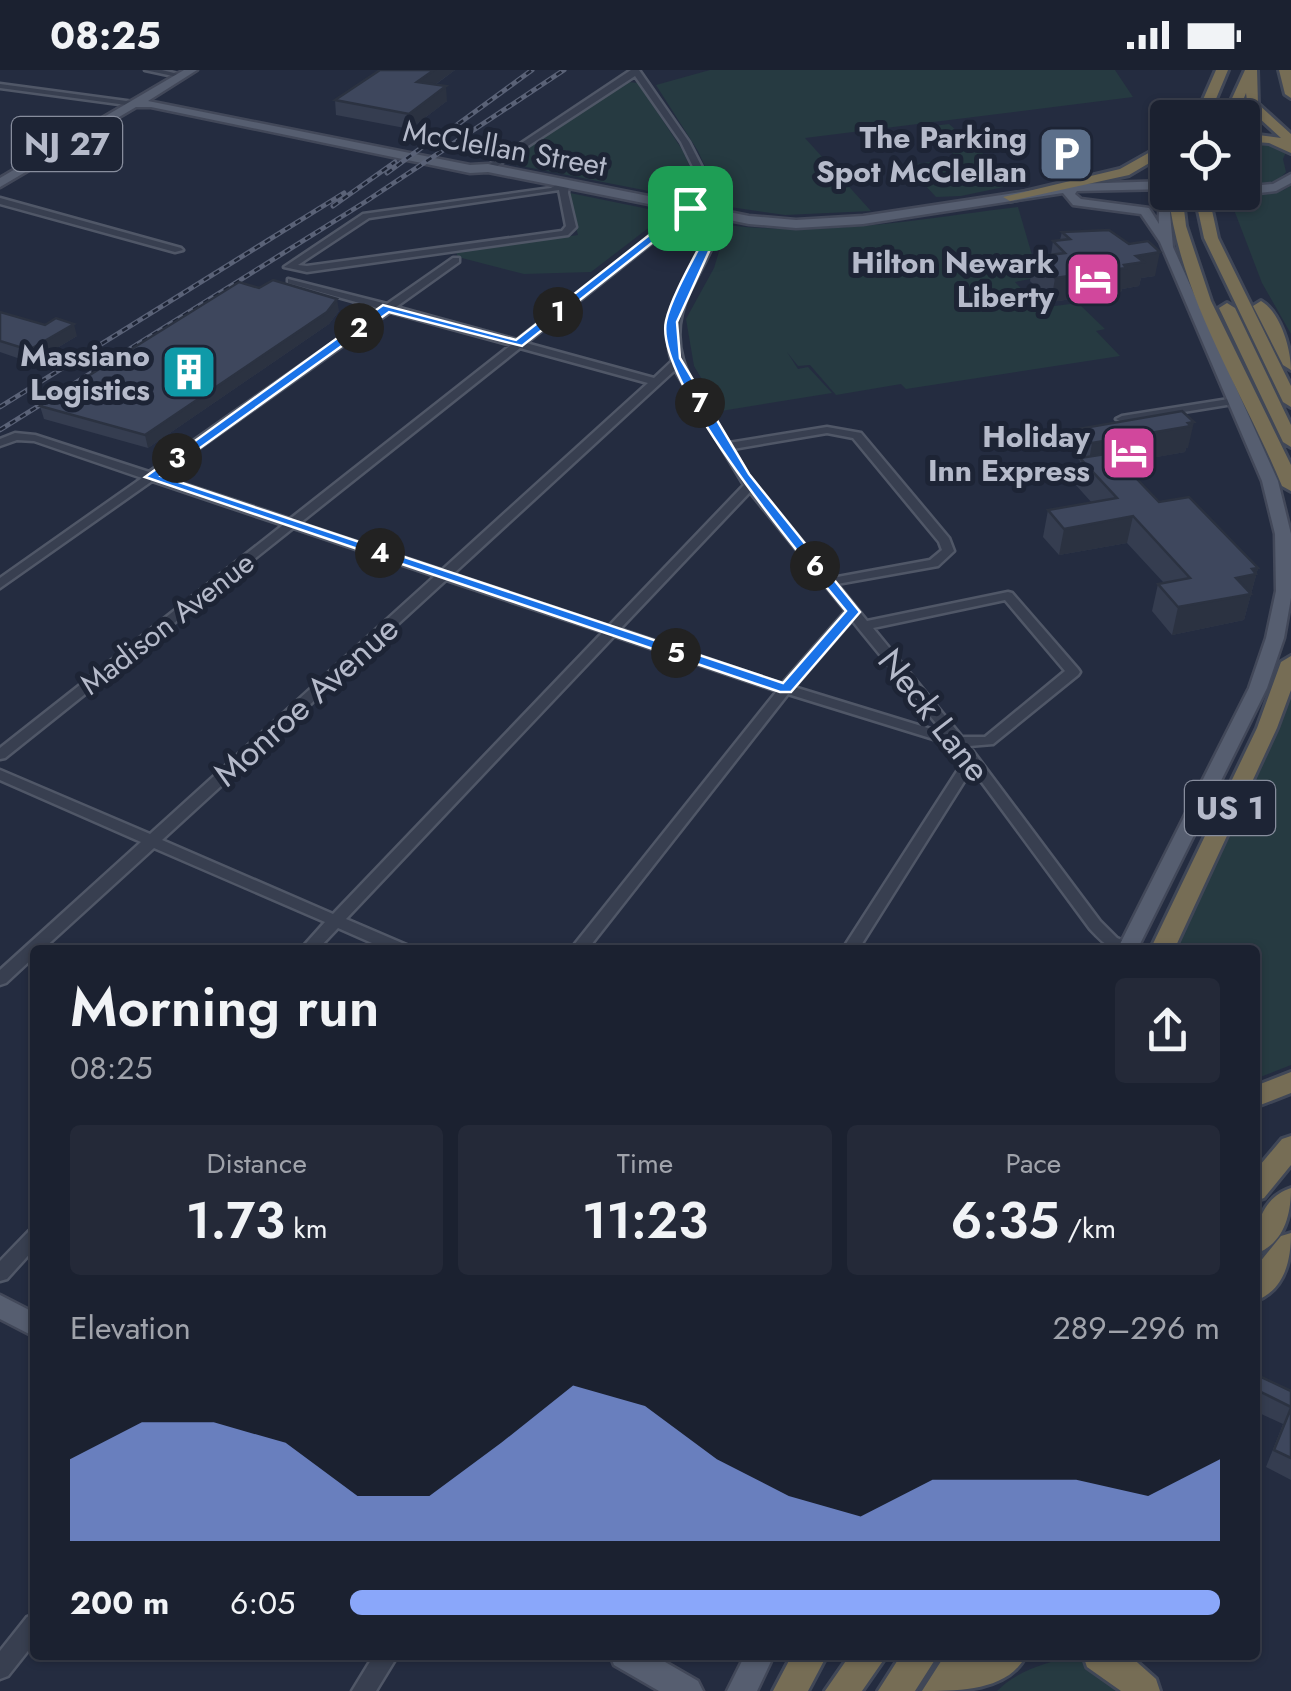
<!DOCTYPE html>
<html lang="en">
<head>
<meta charset="utf-8">
<style>
	:root { --surface:#1b2130; --page:#242938; --text:#f1f3f6; --muted:#a0a3ab; --line:#393e4c; --accent:#8aa7fa }
	body { margin:0; font-family:Jost,sans-serif; background:var(--page); color:var(--text); height:100vh; display:flex; flex-direction:column; font-size:38px; white-space:nowrap }
	* { box-sizing:border-box; margin:0 }
	p { font-size:32px; color:var(--muted) }
	.icon { flex:none; width:55px; height:55px; fill:none; stroke:currentColor; stroke-width:2; stroke-linecap:round; stroke-linejoin:round }
	.map { position:relative; flex:1; overflow:hidden }
	.panel { position:absolute; left:30px; top:875px; width:1230px; height:715px; display:flex; flex-direction:column; background:var(--surface); border-radius:10px; box-shadow:0 2px 8px #0004,0 0 0 2px var(--line) }
	.panel>* { flex:none }
	.controls { position:absolute; left:1150px; top:30px; display:grid; gap:20px }
	.controls a { display:grid; place-items:center; width:110px; height:110px; border-radius:10px; background:var(--surface); box-shadow:0 2px 8px #0004,0 0 0 2px var(--line); font-size:50px }
	.pin { position:absolute; display:grid; place-items:center; width:85px; height:85px; color:#fff; margin:-42px; border-radius:20px; box-shadow:0 5px 15px #0006 }
	.km { position:absolute; width:50px; height:50px; margin:-25px; border-radius:50%; background:#222; color:#fff; font-size:28px; line-height:50px; text-align:center }
	.round { display:grid; place-items:center; flex:none; width:105px; height:105px; border-radius:10px; background:var(--page) }
	.headline { display:flex; align-items:center; justify-content:space-between; height:170px; padding:0 40px }
	h1 { font-size:55px; font-weight:600; line-height:75px }
	.stats { display:grid; grid-template-columns:repeat(3,1fr); gap:15px; height:170px; padding:10px 40px }
	.stats div { display:grid; align-content:center; border-radius:10px; background:var(--page); text-align:center }
	.stats b { font-size:50px; font-weight:600 }
	.stats small { font-size:28px; font-weight:400 }
	.stats p { font-size:28px }
	.chart { height:280px; padding:20px 40px }
	.chart p { display:flex; justify-content:space-between }
	.chart svg { width:100%; height:180px; margin-top:10px; fill:var(--accent); opacity:.7 }
	ul { padding:0 40px; list-style:none; font-size:32px }
	li { display:grid; grid-template-columns:160px 120px 1fr; align-items:center; height:75px }
	li i { height:25px; border-radius:12px; background:var(--accent) }
	.status { display:flex; justify-content:space-between; align-items:center; height:70px; padding:0 50px; background:var(--surface); direction:ltr }
	.status svg { height:28px; fill:currentColor }
	.map>svg:first-child { display:block }
</style>
</head>
<body>
<div class="status"><b>08:25</b><svg viewBox="0 0 49 12"><path d="M0 12V9h3v3zM5 12V6h3v6zM10 12V3h3v9zM15 12V0h3v12zM26 1h20v11H26zM47 4h2v5h-2z"/></svg></div>
<div class="map">
<svg width="1291" height="1621" viewBox="0 0 1291 1621">
	<rect width="100%" height="100%" fill="#242c40"/>
	<path fill="#263a41" d="M 710,0 L 1115,0 L 1133,27 L 805,68 L 871,141 L 785,145 L 723,136 L 698,81 L 656,15 Z
		M 629,12 L 638,13 L 683,81 L 705,132 L 505,93 Z
		M 949,54 L 1018,114 L 961,126 L 936,127 L 911,100 L 916,94 L 958,88 L 924,57 Z
		M 1260,69 L 1287,80 L 1283,89 L 1286,102 L 1277,111 L 1243,116 L 1243,70 Z
		M 1291,115 L 1291,264 L 1262,213 L 1228,124 L 1284,120 Z
		M 570,123 L 668,143 L 591,202 L 524,204 L 458,187 L 456,182 L 578,165 L 567,124 Z
		M 1018,137 L 1032,185 L 1046,200 L 1040,207 L 1015,212 L 1039,238 L 1078,233 L 1105,259 L 1096,261 L 1120,286 L 906,319 L 901,314 L 836,325 L 810,295 L 798,296 L 787,282 L 798,299 L 808,297 L 832,323 L 721,341 L 694,296 L 686,249 L 714,198 L 727,155 C 829,167 918,149 1018,137 Z
		M 1291,620 L 1291,995 L 1255,1009 L 1255,880 L 1172,880 L 1269,677 Z
		M 1072,1588 L 1095,1595 L 1129,1621 L 997,1621 C 1015,1602 1047,1591 1072,1588 Z"/>
	<g fill="none" stroke-linecap="round" stroke-linejoin="round">
		<g stroke="#505767" stroke-width="5">
			<path id="minor" d="M 145,0 L 162,0 L 186,6 L 182,8 Z
				M 631,0 L 639,0 L 689,72 L 726,144 C 717,172 702,196 689,223 C 661,284 699,322 729,373 L 827,357 L 861,363 L 949,468 L 954,481 L 938,496 L 837,514 L 867,551 L 1008,522 L 1012,523 L 1078,599 L 1080,602 L 1078,605 L 993,674 L 969,676 L 1100,851 L 1117,868 L 1133,875 L 1134,880 C 1110,880 1106,876 1090,859 L 972,699 L 858,880 L 842,880 L 965,689 L 953,675 L 788,624 L 587,880 L 570,880 L 777,621 L 614,566 L 346,849 L 409,876 L 411,880 L 388,880 L 338,858 L 317,880 L 300,880 L 325,852 L 154,778 L 42,880 L 35,880 L 35,886 L 6,913 L 0,915 L 0,900 L 141,772 L 0,710 L 0,700 L 150,764 L 435,506 L 293,458 L 5,688 L 0,689 L 0,678 L 283,455 L 152,411 L 0,518 L 0,508 L 142,408 L 34,371 L 17,370 L 0,376 L 0,369 L 15,363 L 35,365 L 149,402 L 381,239 L 288,213 L 288,209 L 387,234 L 453,188 L 459,188 L 459,192 L 396,237 L 517,270 L 690,135 L 693,136 L 693,140 L 526,273 L 654,308 L 672,291 C 655,239 701,192 716,144 L 681,72 L 635,6 L 491,100 L 484,98 ZM 390,242 L 511,275 L 290,449 L 160,406 ZM 520,278 L 648,313 L 442,500 L 300,453 ZM 675,300 L 744,415 L 609,556 L 453,504 ZM 827,363 L 853,368 L 939,472 L 942,480 L 930,490 L 832,508 L 748,405 L 733,379 ZM 750,422 L 846,541 L 782,614 L 620,559 ZM 446,510 L 603,562 L 333,844 L 162,770 ZM 1005,530 L 1065,601 L 985,667 L 962,667 L 873,558 ZM 852,550 L 859,559 L 944,663 L 794,617 Z
				M 0,14 L 134,32 L 138,34 L 134,36 L 0,18 Z
				M 17,52 L 81,63 L 85,66 L 81,69 L 14,57 L 14,53 Z
				M 565,110 L 569,113 L 568,123 L 576,157 L 568,165 L 307,202 L 284,197 L 363,144 L 551,118 ZM 559,120 L 566,156 L 562,161 L 307,196 L 298,195 L 369,148 Z
				M 0,128 L 181,178 L 183,180 L 175,182 L 0,134 Z
				M 1235,328 L 1239,329 L 1239,333 L 1122,352 L 1116,349 L 1122,346 Z
				M 35,1158 L 35,1178 L 7,1209 L 0,1211 L 0,1191 L 29,1161 Z
				M 35,1544 L 35,1572 L 8,1606 L 0,1609 L 0,1581 L 27,1547 Z
				M 374,1585 L 398,1585 L 376,1621 L 352,1621 Z"/>
		</g>
		<g stroke="#424859" stroke-width="5">
			<path id="major" d="M 184,0 L 197,0 L 148,31 L 470,95 L 488,94 L 749,146 L 796,150 L 863,146 L 1073,114 L 1168,111 L 1168,119 L 1077,121 L 1075,124 L 1081,129 L 1149,138 L 1159,154 C 1158,142 1160,129 1168,119 L 1168,122 L 1177,122 L 1170,143 L 1173,177 L 1278,411 L 1291,464 L 1291,528 L 1284,568 L 1267,618 L 1137,880 L 1117,880 L 1249,618 L 1266,568 L 1276,521 L 1275,464 L 1262,411 L 1160,172 L 1141,144 L 1073,135 L 1063,123 L 863,154 L 796,158 L 749,154 L 488,102 L 470,103 L 151,37 L 136,37 L 0,117 L 0,108 Z
				M 1291,104 L 1291,113 L 1276,121 L 1242,125 L 1237,122 L 1242,122 L 1242,117 L 1273,114 Z
				M 0,1225 L 35,1243 L 35,1267 L 0,1249 Z
				M 610,1585 L 653,1585 L 698,1611 L 703,1621 L 659,1621 L 614,1595 Z
				M 745,1585 L 774,1585 L 757,1621 L 727,1621 Z"/>
		</g>
		<g stroke="#404757" stroke-width="6">
			<path id="highway" d="M 1216,0 L 1228,0 L 1208,48 L 1195,48 Z
				M 1245,0 L 1257,0 L 1258,34 L 1291,64 L 1291,83 L 1269,73 L 1242,71 L 1242,63 L 1281,68 L 1248,38 L 1246,23 L 1236,48 L 1223,48 Z
				M 1279,0 L 1291,0 L 1291,28 L 1285,24 Z
				M 1168,72 L 1168,82 L 1129,105 L 1010,131 L 1003,127 L 1120,99 Z
				M 1168,122 L 1182,122 L 1186,156 L 1211,231 L 1291,395 L 1291,421 L 1282,416 C 1242,319 1180,229 1168,122 Z
				M 1194,122 L 1208,122 L 1218,168 L 1291,316 L 1291,337 L 1283,332 L 1204,168 Z
				M 1261,231 C 1280,242 1291,278 1291,300 L 1283,295 L 1253,236 Z
				M 1227,233 L 1235,238 L 1291,355 L 1291,377 L 1283,372 L 1219,238 Z
				M 1291,586 L 1291,620 L 1277,658 L 1174,880 L 1150,880 L 1257,658 L 1281,592 Z
				M 1291,1002 L 1291,1023 L 1255,1037 L 1255,1016 Z
				M 1291,1066 L 1291,1095 L 1264,1128 L 1255,1131 L 1255,1101 L 1282,1069 Z
				M 1291,1118 C 1291,1145 1284,1174 1255,1184 C 1255,1157 1261,1128 1291,1118 Z
				M 1291,1163 C 1291,1190 1285,1220 1255,1231 L 1255,1198 L 1281,1166 Z
				M 792,1585 L 827,1585 L 808,1621 L 773,1621 Z
				M 850,1585 L 887,1585 L 862,1621 L 825,1621 Z
				M 901,1585 L 938,1585 L 915,1621 L 878,1621 Z
				M 945,1585 L 1026,1585 C 1009,1621 959,1621 922,1621 Z
				M 1083,1585 L 1129,1585 L 1156,1609 L 1160,1621 L 1121,1621 L 1087,1597 Z"/>
		</g>
		<use href="#minor" fill="#383f50" fill-rule="evenodd"/>
		<use href="#major" fill="#565e70" fill-rule="evenodd"/>
		<use href="#highway" fill="#766d55" fill-rule="evenodd"/>
		<g stroke="#5a6277" stroke-width="5">
			<path id="rail" d="M 439,68 L 532,0
				M 387,103 L 447,59
				M 333,136 L 395,92
				M 0,337 L 344,123
				M 0,360 L 365,132 L 564,0"/>
		</g>
		<use href="#rail" stroke="#1d2435" stroke-width="2.5" stroke-dasharray="6" stroke-linecap="butt"/>
	</g>
	<path fill="#353d50" d="M 380,0 L 455,0 L 435,15 L 447,31 L 410,59 L 336,45 L 335,30 Z
		M 1062,162 L 1155,206 L 1141,208 L 1139,216 L 1122,219 L 1121,222 L 1051,232 L 1030,211 L 1034,187 L 1051,185 L 1053,171 L 1060,170 Z
		M 259,218 L 339,241 L 329,254 L 148,378 L 44,349 L 40,336 Z
		M 0,242 L 77,266 L 32,293 L 0,282 Z
		M 1078,359 L 1188,378 L 1186,378 L 1185,382 L 1122,393 L 1159,432 L 1258,498 L 1244,550 L 1172,565 L 1152,541 L 1158,514 L 1164,513 L 1127,473 L 1059,485 L 1043,467 L 1048,440 L 1092,433 L 1075,414 L 1080,391 L 1074,384 Z
		M 1255,1309 L 1291,1321 L 1291,1410 L 1266,1397 L 1283,1354 L 1255,1341 Z"/>
	<path fill="#2b3241" d="M 434,0 L 455,0 L 419,26 L 417,12 Z
		M 446,16 L 447,31 L 410,59 L 409,44 Z
		M 1160,182 L 1155,206 L 1141,208 L 1139,216 L 1122,219 L 1121,222 L 1051,232 L 1055,208 L 1124,195 L 1136,186 Z
		M 337,229 L 339,241 L 329,254 L 148,378 L 145,365 Z
		M 74,254 L 77,266 L 32,293 L 29,280 Z
		M 1194,352 L 1188,378 L 1186,378 L 1185,382 L 1090,399 L 1088,397 L 1092,373 Z
		M 1133,446 L 1127,473 L 1059,485 L 1064,459 Z
		M 1258,498 L 1244,550 L 1172,565 L 1178,537 L 1252,499 Z"/>
	<path fill="#3e475d" stroke="#2b3241" stroke-width="2.5" d="M 380,0 L 434,0 L 417,12 L 446,16 L 409,44 L 335,30 Z
		M 1109,160 L 1129,174 L 1148,171 L 1160,182 L 1136,186 L 1144,192 L 1124,195 L 1126,198 L 1055,208 L 1034,187 L 1065,183 L 1053,171 L 1070,169 L 1062,162 Z
		M 273,210 L 337,229 L 327,242 L 145,365 L 40,336 L 239,212 L 259,218 Z
		M 0,242 L 45,255 L 56,248 L 74,254 L 29,280 L 0,271 Z
		M 1182,341 L 1194,352 L 1188,353 L 1191,356 L 1092,373 L 1078,359 Z
		M 1112,383 L 1159,432 L 1189,427 L 1258,498 L 1252,499 L 1256,504 L 1236,508 L 1251,524 L 1178,537 L 1158,514 L 1190,508 L 1133,446 L 1064,459 L 1048,440 L 1117,428 L 1080,388 Z
		M 1257,1305 L 1291,1321 L 1291,1337 L 1255,1319 L 1255,1310 Z
		M 1291,1338 L 1291,1388 L 1274,1380 Z"/>
	<path fill="#1a73e8" stroke="#fff" stroke-width="2.5" fill-rule="evenodd" d="M 686,136 L 726,144 L 677,252 L 680,288 L 749,404 L 860,542 L 791,622 L 780,622 L 145,407 L 383,235 L 516,270 ZM 692,141 L 715,146 C 702,175 672,223 666,251 C 653,311 805,491 846,541 L 783,613 L 161,406 L 389,242 L 522,276 Z"/>
	<defs>
		<g id="parking-square" transform="scale(2.875)"><rect x="-9" y="-9" width="18" height="18" rx="4" fill="#5c6f8a" stroke="#1d2435"/><path d="M-3.5-5.5H1a3.5 3.5 0 0 1 0 7H-1V5.5H-3.5ZM-1-3.4V-.6H.8a1.4 1.4 0 0 0 0-2.8Z" fill="#fff"/></g>
		<g id="hotel-square" transform="scale(2.875)"><rect x="-9" y="-9" width="18" height="18" rx="4" fill="#d1479c" stroke="#1d2435"/><path d="M-6-4.5h1.5V1H6V5H4.5V3h-9V5H-6ZM-4 0a1.8 1.8 0 1 1 3.6 0ZM.5 0V-2.5h3Q6-2.5 6 0Z" fill="#fff"/></g>
		<g id="building-square" transform="scale(2.875)"><rect x="-9" y="-9" width="18" height="18" rx="4" fill="#0f9aa8" stroke="#1d2435"/><path d="M-4-6H4V6H1V3H-1V6H-4ZM-2.5-4.3h1.7v1.8h-1.7ZM.8-4.3h1.7v1.8H.8ZM-2.5-1h1.7V.8h-1.7ZM.8-1h1.7V.8H.8Z" fill="#fff"/></g>
	</defs>
	<g fill-rule="evenodd">
		<use href="#parking-square" x="1066" y="84"/>
		<use href="#hotel-square" x="1093" y="209"/>
		<use href="#building-square" x="189" y="302"/>
		<use href="#hotel-square" x="1129" y="383"/>
	</g>
	<g text-anchor="middle" dominant-baseline="central" stroke-width="10" stroke-linejoin="round" paint-order="stroke">
		<g font-size="30" font-weight="bold" fill="#b5baca" stroke="#1d2435" text-anchor="end">
			<text x="1027" y="67">The Parking<tspan x="1027" dy="34">Spot McClellan</tspan></text>
			<text x="1054" y="192">Hilton Newark<tspan x="1054" dy="34">Liberty</tspan></text>
			<text x="150" y="285">Massiano<tspan x="150" dy="34">Logistics</tspan></text>
			<text x="1090" y="366">Holiday<tspan x="1090" dy="34">Inn Express</tspan></text>
		</g>
		<g font-size="30" fill="#b5baca" stroke="#1d2435">
			<text transform="translate(505 78) rotate(10)">McClellan Street</text>
			<text transform="translate(167 553) rotate(-38)">Madison Avenue</text>
		</g>
		<g fill="#1d2435" stroke="#878d9d" stroke-width="2.5">
			<rect x="12" y="47" width="110" height="54" rx="8"/>
			<rect x="1185" y="711" width="90" height="54" rx="8"/>
		</g>
		<g font-size="32" font-weight="bold" fill="#b5baca">
			<text x="67" y="74">NJ 27</text>
			<text x="1230" y="738">US 1</text>
		</g>
		<g font-size="35" fill="#b5baca" stroke="#1d2435">
			<text transform="translate(306 631) rotate(-42)">Monroe Avenue</text>
			<text transform="translate(934 645) rotate(52)">Neck Lane</text>
		</g>
	</g>
</svg>
<div class="controls">
<a><svg class="icon" aria-label="locate" viewBox="0 0 24 24"><circle cx="12" cy="12" r="6"/><path d="M12 2v4M12 18v4M2 12h4M18 12h4"/></svg></a>
</div>
<div class="pin" style="left:690px;top:138px;background:#1e9e55"><svg class="icon" aria-label="arrive" viewBox="0 0 24 24"><path d="M6 21V4h12l-3 4 3 4H6"/></svg></div>
<b class="km" style="left:558px;top:242px">1</b>
<b class="km" style="left:359px;top:258px">2</b>
<b class="km" style="left:177px;top:388px">3</b>
<b class="km" style="left:380px;top:483px">4</b>
<b class="km" style="left:676px;top:583px">5</b>
<b class="km" style="left:815px;top:496px">6</b>
<b class="km" style="left:700px;top:333px">7</b>
<section class="panel">
<div class="headline"><div><h1>Morning run</h1><p>08:25</p></div><a class="round"><svg class="icon" aria-label="share" viewBox="0 0 24 24"><path d="M12 15V3M7 8l5-5 5 5M5 13v7h14v-7"/></svg></a></div>
<div class="stats">
<div><p>Distance</p><b>1.73<small> km</small></b></div>
<div><p>Time</p><b>11:23</b></div>
<div><p>Pace</p><b>6:35<small> /km</small></b></div>
</div>
<div class="chart"><p><span>Elevation</span>289–296 m</p>
<svg viewBox="0 0 160 44" preserveAspectRatio="none"><path d="M0 44V24L10 15L20 15L30 20L40 33L50 33L60 20L70 6L80 11L90 24L100 33L110 38L120 29L130 29L140 29L150 33L160 24V44z"/></svg>
</div>
<ul>
<li><b>200 m</b>6:05<i style="width:100%"></i></li>
</ul>
</section>
</div>
</body>
</html>
